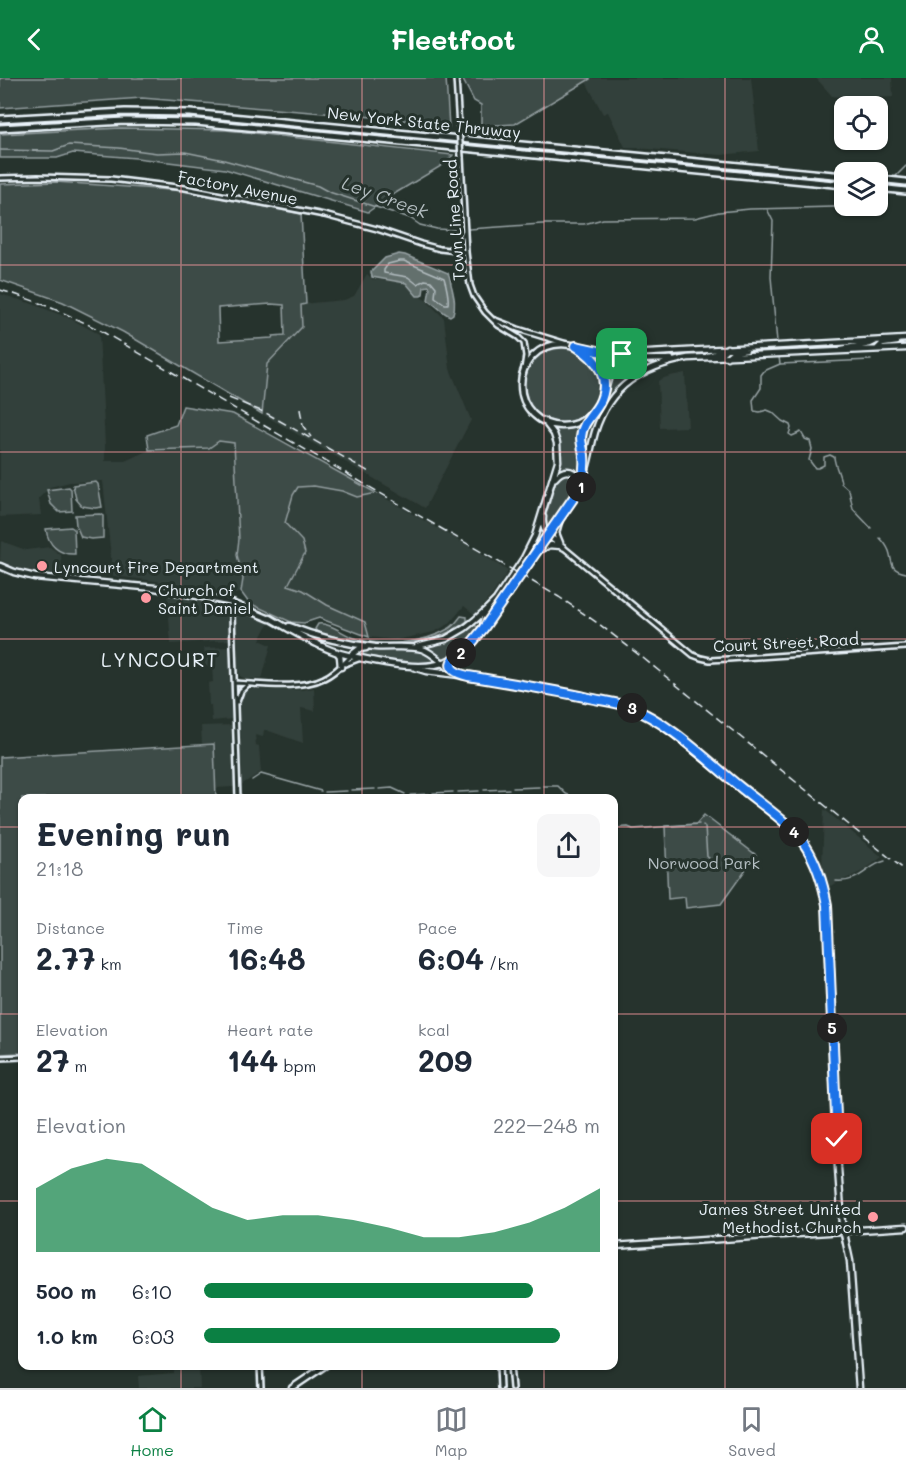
<!DOCTYPE html>
<html lang="en">
<head>
<meta charset="utf-8">
<style>
	:root { --surface:#fff; --page:#f6f6f7; --text:#1f2937; --muted:#747a83; --line:#e0e1e3; --accent:#0b8043 }
	body { margin:0; font-family:Mali,sans-serif; background:var(--page); color:var(--text); height:100vh; display:flex; flex-direction:column; font-size:22px; white-space:nowrap }
	* { box-sizing:border-box; margin:0 }
	p { font-size:20px; color:var(--muted) }
	.icon { flex:none; width:33px; height:33px; fill:none; stroke:currentColor; stroke-width:2; stroke-linecap:round; stroke-linejoin:round }
	.map { position:relative; flex:1; overflow:hidden }
	.sheet { position:absolute; left:18px; top:716px; width:600px; height:576px; display:flex; flex-direction:column; background:var(--surface); border-radius:12px; box-shadow:0 2px 4px #0004 }
	.sheet>* { flex:none }
	.controls { position:absolute; left:834px; top:18px; display:grid; gap:12px }
	.controls a { display:grid; place-items:center; width:54px; height:54px; border-radius:12px; background:var(--surface); box-shadow:0 2px 4px #0004; font-size:30px }
	.pin { position:absolute; display:grid; place-items:center; width:51px; height:51px; color:#fff; margin:-26px; border-radius:12px; box-shadow:0 3px 9px #0006 }
	.km { position:absolute; width:30px; height:30px; margin:-15px; border-radius:50%; background:#222; color:#fff; font-size:16px; line-height:30px; text-align:center }
	.round { display:grid; place-items:center; flex:none; width:63px; height:63px; border-radius:12px; background:var(--page) }
	.summary { display:flex; align-items:center; justify-content:space-between; height:102px; padding:0 18px }
	h1 { font-size:33px; font-weight:700; line-height:45px }
	.metrics { display:grid; grid-template-columns:repeat(3,1fr); gap:9px; height:102px; padding:6px 18px }
	.metrics div { display:grid; align-content:center }
	.metrics b { font-size:30px; font-weight:700 }
	.metrics small { font-size:16px; font-weight:400 }
	.metrics p { font-size:16px }
	.chart { height:168px; padding:12px 18px }
	.chart p { display:flex; justify-content:space-between }
	.chart svg { width:100%; height:108px; margin-top:6px; fill:var(--accent); opacity:.7 }
	ul { padding:0 18px; list-style:none; font-size:20px }
	li { display:grid; grid-template-columns:96px 72px 1fr; align-items:center; height:45px }
	li i { height:15px; border-radius:8px; background:var(--accent) }
	header { display:flex; justify-content:space-between; align-items:center; height:78px; padding:0 18px; background:var(--accent); color:#fff; font-size:27px; font-weight:700 }
	.menu { display:flex; justify-content:space-around; align-items:center; height:84px; border-top:2px solid var(--line); background:var(--surface); font-size:16px; color:var(--muted) }
	.menu a { display:grid; justify-items:center; gap:3px }
	.menu .on { color:var(--accent) }
	.map>svg:first-child { display:block }
</style>
</head>
<body>
<header><svg class="icon" aria-label="back" viewBox="0 0 24 24"><path d="M15 5l-7 7 7 7"/></svg>Fleetfoot<svg class="icon" aria-label="person" viewBox="0 0 24 24"><circle cx="12" cy="8" r="4"/><path d="M4 21q1-7 8-7t8 7"/></svg></header>
<div class="map">
<svg width="906" height="1310" viewBox="0 0 906 1310">
	<rect width="100%" height="100%" fill="#26332d"/>
	<filter id="ink" filterUnits="userSpaceOnUse"><feTurbulence type="fractalNoise" baseFrequency=".0167" numOctaves="2"/><feDisplacementMap in="SourceGraphic" scale="12" xChannelSelector="R" yChannelSelector="G"/><feConvolveMatrix kernelMatrix="1 2 1 2 8 2 1 2 1" color-interpolation-filters="sRGB"/></filter>
	<g filter="url(#ink)">
		<path fill="#333f3a" d="M 590,0 L 751,0 L 759,73 L 721,77 L 625,69 L 608,34 L 603,36 L 586,4 Z
			M 816,0 L 892,0 L 893,19 L 855,21 L 832,18 Z
			M 367,196 L 372,201 L 406,205 L 415,217 L 426,222 L 444,240 L 450,291 L 471,342 L 425,430 L 262,336 L 267,286 L 302,249 L 301,226 L 344,222 L 354,218 Z
			M 0,216 L 30,225 L 69,240 L 99,256 L 105,366 L 105,383 L 125,383 L 149,372 L 208,370 L 219,362 L 234,364 L 239,461 L 237,477 L 243,501 L 241,514 L 230,518 L 156,503 L 113,498 L 103,403 L 70,404 L 50,409 L 39,420 L 41,437 L 0,439 Z
			M 685,295 L 688,349 L 660,350 L 658,303 L 661,301 L 670,298 Z
			M 314,408 L 342,413 L 357,419 L 376,415 L 474,471 L 508,493 L 492,517 L 475,537 L 464,528 L 449,546 L 434,554 L 396,562 L 369,559 L 365,544 L 327,527 L 303,512 L 288,507 L 305,475 L 285,445 L 293,417 L 298,409 Z
			M 1,463 L 26,472 L 50,469 L 61,477 L 62,496 L 36,494 L 14,489 L 0,482 Z
			M 167,516 L 228,528 L 229,562 L 171,566 Z
			M 238,532 L 269,545 L 260,562 L 271,567 L 262,601 L 245,601 L 240,598 L 236,586 L 234,542 L 234,534 Z
			M 229,569 L 232,641 L 212,643 L 211,627 L 209,627 L 208,605 L 213,604 L 212,588 L 205,588 L 204,570 Z
			M 314,610 L 315,633 L 301,630 L 303,665 L 266,652 L 264,652 L 263,659 L 255,657 L 256,667 L 259,668 L 261,694 L 241,707 L 238,633 L 240,621 L 242,616 L 249,611 L 301,612 Z
			M 232,647 L 234,709 L 216,710 L 214,666 L 202,667 L 201,648 Z
			M 824,731 L 882,779 L 863,793 L 828,809 L 822,791 Z
			M 174,1287 L 199,1287 L 200,1310 L 139,1310 L 138,1298 L 174,1295 Z"/>
		<path fill="#3e4b47" stroke="#939ea0" stroke-width="1.5" fill-rule="evenodd" d="M 0,0 L 446,0 L 449,49 L 397,41 L 142,20 L 0,30 Z
			M 462,0 L 590,0 L 590,1 L 515,46 L 481,48 L 481,27 L 474,23 Z
			M 121,50 L 226,52 L 453,77 L 446,85 L 389,119 L 368,134 L 225,91 L 136,80 L 73,75 L 57,80 L 0,80 L 0,56 Z
			M 56,104 L 185,113 L 301,136 L 306,226 L 301,227 L 302,249 L 267,286 L 262,336 L 123,254 L 63,224 L 0,202 L 0,106 ZM 271,226 L 284,227 L 285,257 L 273,258 L 272,260 L 219,263 L 218,230 Z
			M525 307a37 37 0 1 1 74 0a37 37 0 1 1-74 0Z
			M 587,272 L 610,277 L 720,273 L 618,285 L 610,291 L 606,297 L 598,281 Z
			M 660,284 C 633,295 609,312 597,340 C 593,351 591,362 587,372 C 584,364 583,358 586,350 C 589,340 600,333 604,323 C 610,312 608,298 619,290 C 630,282 648,284 660,284 Z
			M 183,328 L 233,336 L 376,415 L 357,419 L 342,413 L 314,408 L 298,409 L 293,417 L 285,445 L 302,463 L 305,475 L 288,507 L 303,512 L 327,527 L 365,544 L 369,559 L 319,540 L 304,545 L 291,544 L 249,525 L 241,514 L 243,501 L 237,477 L 239,461 L 234,365 L 219,363 L 209,370 L 149,372 L 147,357 L 176,347 Z
			M 582,345 L 579,355 L 582,385 L 580,400 C 574,391 566,388 557,394 C 562,378 562,365 553,350 C 564,350 573,349 582,345 Z
			M 569,395 C 574,398 577,401 577,407 C 576,416 553,444 547,454 L 544,444 L 556,402 L 558,397 Z
			M 96,404 L 98,406 L 102,429 L 95,430 L 82,428 L 76,421 L 73,407 Z
			M 69,409 L 71,411 L 72,433 L 59,434 L 51,426 L 47,412 Z
			M 100,436 L 103,438 L 103,460 L 91,461 L 81,459 L 76,447 L 75,437 Z
			M 71,449 L 74,451 L 75,476 C 59,477 48,467 46,451 Z
			M 461,538 L 467,539 L 467,543 C 423,576 366,569 317,554 L 315,551 L 318,546 C 328,544 342,555 352,559 C 379,570 423,566 448,551 C 454,548 457,543 461,538 Z
			M 474,547 L 478,549 L 478,550 C 469,565 457,575 441,582 L 426,570 L 449,562 Z
			M 364,572 L 418,572 C 424,574 431,576 433,582 L 432,584 C 410,588 386,581 364,577 L 362,574 Z
			M 214,666 L 216,720 L 22,720 L 22,975 L 0,976 L 0,679 Z
			M 704,737 L 756,777 L 721,826 L 686,830 L 685,819 L 668,821 L 665,748 L 696,746 Z"/>
		<path fill="#636f6d" stroke="#98a3a5" stroke-width="1.5" d="M 399,176 L 405,177 L 448,195 C 451,201 450,204 452,210 C 454,219 456,226 453,236 L 450,238 C 444,236 435,226 428,222 L 430,210 L 429,208 L 424,209 L 423,216 L 421,218 L 417,218 L 406,205 L 372,199 L 371,194 L 385,180 Z"/>
		<g fill="none" stroke-linecap="round" stroke-linejoin="round">
			<path stroke="#b3bdc0" stroke-width="1.5" d="M 400,183 L 404,183 L 444,200 C 446,206 449,220 448,226 L 445,226 L 435,219 L 436,209 L 431,203 L 425,202 L 417,206 L 408,199 L 384,195 L 384,192 L 388,186 Z"/>
			<path stroke="#98a3a5" stroke-width="1.5" d="M 0,72 L 53,73 L 69,67 L 119,70 L 157,75 L 185,74 L 224,82 L 318,108 L 329,114 L 410,140 L 420,147 L 437,151 L 454,152 L 542,146 L 584,146 L 603,141 L 695,140 L 719,134 L 750,131 L 873,128
				M 894,100 L 906,88
				M 878,123 L 884,115
				M 767,131 L 773,143 L 771,199 L 777,264
				M 779,279 L 780,286 L 764,293 L 761,297 L 761,310 L 753,322 L 754,333 L 760,334 L 767,332 L 772,334 L 782,343 L 790,347 L 791,350 L 789,356 L 792,358 L 801,354 L 805,361 L 810,363 L 812,371 L 809,382 L 815,390 L 818,390 L 824,387 L 824,379 L 830,377 L 834,379 C 835,389 840,396 841,405 L 849,412 L 853,431 L 871,450
				M 780,286 L 871,282
				M 880,460 C 884,464 887,468 889,473 C 893,485 889,492 906,495
				M 252,702 L 261,696 L 321,713
				M 544,708 L 558,708 L 566,716 L 571,718
				M 513,710 L 539,709
				M 379,711 L 392,710 L 405,716
				M 351,712 L 375,711
				M 484,712 L 509,711
				M 325,714 L 347,713
				M 458,714 L 479,713
				M 433,715 L 453,714
				M 410,717 L 429,716
				M 578,718 L 585,720
				M 703,747 L 705,749 L 707,779 L 709,780
				M 614,750 L 628,749 L 633,751 L 699,746
				M 836,803 C 861,805 867,787 885,783"/>
			<g stroke="#e8f1f8" stroke-width="8">
				<path id="minor" d="M 456,0 L 459,50
					M 461,79 L 466,174 L 470,207 L 474,218 L 485,234 L 498,247 L 518,259 L 524,265 L 526,278 L 524,291
					M 0,100 L 38,99 L 111,101 L 185,110 L 324,137 L 377,151 L 421,166 L 440,171 L 466,174
					M 451,170 L 459,167 L 464,154
					M 495,242 L 518,251 L 567,266
					M 563,469 L 693,577 L 701,580 L 710,582 L 728,581 L 906,569
					M 233,525 L 232,537 L 238,720
					M 345,586 L 358,581
					M 235,605 C 261,606 300,612 324,600 C 335,595 342,587 350,579
					M 237,624 L 241,613 L 247,607
					M 0,980 L 22,979
					M 260,1287 L 261,1310
					M 499,1287 L 500,1310
					M 510,1287 L 512,1310"/>
			</g>
			<g stroke="#e8f1f8" stroke-width="9">
				<path id="major" d="M521 307a41 41 0 1 1 82 0a41 41 0 1 1-82 0Z
					M 576,268 L 612,276 L 631,276 L 906,261
					M 842,271 L 870,266 L 876,263
					M 877,271 L 882,266 L 897,264
					M 708,278 L 723,274 L 727,270
					M 727,279 L 733,274 L 746,272
					M 605,311 C 608,305 608,298 612,293 C 623,278 654,282 671,281
					M 585,390 C 584,369 577,359 589,340
					M 555,400 C 565,388 579,392 579,408
					M 543,439 C 541,455 552,460 563,469
					M 559,444 L 556,455 L 560,465
					M 541,471 L 550,467 L 561,468
					M 0,488 L 14,494 L 35,499 L 155,510 L 229,524 L 270,541
					M 270,540 C 291,552 313,566 336,574 C 352,579 369,582 386,585 C 422,591 449,592 475,562 L 577,416 C 587,397 589,375 595,354 C 609,308 643,288 688,280 L 906,270
					M 289,548 C 317,559 346,566 375,569 C 390,570 408,567 422,571 C 435,575 444,589 457,595
					M 483,551 L 484,540 L 487,534
					M 417,568 L 446,561 L 465,550 L 475,542 L 487,531 L 496,522 L 524,480 L 535,458 L 558,383 L 557,365 L 554,356 L 544,343
					M 337,574 L 340,578 L 341,589
					M 350,578 L 359,571 L 366,570
					M 413,589 L 426,593 L 468,598 L 568,615 L 630,629 L 646,636 L 665,649 L 782,743 C 809,767 821,791 827,827 L 838,1090 L 842,1146 L 850,1183 L 859,1310
					M 614,1168 L 906,1149
					M 292,1310 L 326,1287"/>
			</g>
			<g stroke="#e8f1f8" stroke-width="10">
				<path id="highway" d="M 0,41 L 125,34 L 190,35 L 844,98
					M 0,50 L 125,43 L 196,44 L 844,107
					M 878,101 L 906,104
					M 878,110 L 906,113"/>
			</g>
			<use href="#minor" stroke="#26332d" stroke-width="3"/>
			<use href="#major" stroke="#26332d" stroke-width="4.5"/>
			<use href="#highway" stroke="#26332d" stroke-width="5"/>
			<path stroke="#e8f1f8" stroke-width="1.5" stroke-dasharray="9 4.5" stroke-linecap="butt" d="M 0,212 C 36,222 70,237 103,254 L 559,519 L 599,546 L 643,580 L 906,793
				M 229,320 L 266,335 L 371,395
				M 300,331 L 303,348 L 311,359"/>
			<g stroke="#e8f1f8" stroke-width="8" stroke-linecap="butt">
				<path id="minor-bridge" d="M 459,50 L 461,79"/>
			</g>
			<use href="#minor-bridge" stroke="#26332d" stroke-width="3"/>
		</g>
	</g>
	<g fill="none" stroke-linecap="round" stroke-linejoin="round" filter="url(#ink)">
		<g stroke="#fff" stroke-width="12">
			<path id="route" d="M 622,276 L 612,276 L 576,268 C 598,281 612,301 599,326 C 593,337 582,345 581,359 C 581,365 583,371 584,377 C 585,389 584,398 581,409 L 483,551 C 478,557 473,564 467,570 C 464,573 459,576 455,579 C 444,591 459,596 468,598 C 508,605 549,611 589,620 C 603,623 616,624 629,629 C 668,643 708,683 740,709 C 762,727 789,744 805,767 C 817,785 823,805 827,827 L 837,1061"/>
		</g>
		<use href="#route" stroke="#1a73e8" stroke-width="8"/>
	</g>
	<path fill="none" stroke="#ff9aa2" stroke-width="1.5" stroke-opacity="0.55" d="M 181,0 L 181,720M 362,0 L 362,720M 544,0 L 544,720M 725,0 L 725,1310M 0,187 L 906,187M 0,374 L 906,374M 0,561 L 906,561M 0,749 L 22,749M 614,749 L 906,749M 0,936 L 22,936M 614,936 L 906,936M 0,1123 L 22,1123M 614,1123 L 906,1123M 181,1287 L 181,1310M 362,1287 L 362,1310M 544,1287 L 544,1310"/>
	<g fill="#ff9aa2" stroke="#26332d" stroke-width="2">
		<circle cx="42" cy="488" r="6"/>
		<circle cx="146" cy="520" r="6"/>
		<circle cx="873" cy="1139" r="6"/>
	</g>
	<g text-anchor="middle" dominant-baseline="central" stroke-width="6" stroke-linejoin="round" paint-order="stroke">
		<g font-size="16" fill="#e8f1f8" stroke="#26332d">
			<text transform="translate(424 44) rotate(6)">New York State Thruway</text>
			<text transform="translate(238 109) rotate(11)">Factory Avenue</text>
			<text transform="translate(454 142) rotate(-94)">Town Line Road</text>
			<text transform="translate(786 564) rotate(-3)">Court Street Road</text>
		</g>
		<g font-size="16" fill="#e8f1f8" stroke="#26332d" text-anchor="start">
			<text x="54" y="488">Lyncourt Fire Department</text>
			<text x="158" y="511">Church of<tspan x="158" dy="18">Saint Daniel</tspan></text>
			<text x="861" y="1130" text-anchor="end">James Street United<tspan x="861" dy="18">Methodist Church</tspan></text>
		</g>
		<g font-size="16" fill="#b5bfc3" stroke="#26332d">
			<text x="704" y="784">Norwood Park</text>
		</g>
		<g font-size="18" font-style="italic" fill="#b3bdc0" stroke="#26332d">
			<text transform="translate(385 119) rotate(20)">Ley Creek</text>
		</g>
		<g font-size="20" letter-spacing="1.5" fill="#e8f1f8" stroke="#26332d">
			<text x="160" y="581">LYNCOURT</text>
		</g>
	</g>
</svg>
<div class="controls">
<a><svg class="icon" aria-label="locate" viewBox="0 0 24 24"><circle cx="12" cy="12" r="6"/><path d="M12 2v4M12 18v4M2 12h4M18 12h4"/></svg></a>
<a><svg class="icon" aria-label="layers" viewBox="0 0 24 24"><path d="M12 4l9 5-9 5-9-5zM3 14l9 5 9-5"/></svg></a>
</div>
<div class="pin" style="left:622px;top:276px;background:#1e9e55"><svg class="icon" aria-label="arrive" viewBox="0 0 24 24"><path d="M6 21V4h12l-3 4 3 4H6"/></svg></div>
<div class="pin" style="left:837px;top:1061px;background:#d93025"><svg class="icon" aria-label="check" viewBox="0 0 24 24"><path d="M5 12l5 5 9-10"/></svg></div>
<b class="km" style="left:581px;top:409px">1</b>
<b class="km" style="left:461px;top:575px">2</b>
<b class="km" style="left:632px;top:630px">3</b>
<b class="km" style="left:794px;top:754px">4</b>
<b class="km" style="left:832px;top:950px">5</b>
<section class="sheet">
<div class="summary"><div><h1>Evening run</h1><p>21:18</p></div><a class="round"><svg class="icon" aria-label="share" viewBox="0 0 24 24"><path d="M12 15V3M7 8l5-5 5 5M5 13v7h14v-7"/></svg></a></div>
<div class="metrics">
<div><p>Distance</p><b>2.77<small> km</small></b></div>
<div><p>Time</p><b>16:48</b></div>
<div><p>Pace</p><b>6:04<small> /km</small></b></div>
</div>
<div class="metrics">
<div><p>Elevation</p><b>27<small> m</small></b></div>
<div><p>Heart rate</p><b>144<small> bpm</small></b></div>
<div><p>kcal</p><b>209</b></div>
</div>
<div class="chart"><p><span>Elevation</span>222–248 m</p>
<svg viewBox="0 0 160 44" preserveAspectRatio="none"><path d="M0 44V18L10 10L20 6L30 8L40 17L50 26L60 31L70 29L80 29L90 31L100 34L110 38L120 38L130 36L140 32L150 26L160 18V44z"/></svg>
</div>
<ul>
<li><b>500 m</b>6:10<i style="width:83%"></i></li>
<li><b>1.0 km</b>6:03<i style="width:90%"></i></li>
</ul>
</section>
</div>
<nav class="menu">
<a class="on"><svg class="icon" aria-label="home" viewBox="0 0 24 24"><path d="M3 11l9-7 9 7M6 9v11h12V9"/></svg>Home</a>
<a><svg class="icon" aria-label="map" viewBox="0 0 24 24"><path d="M3 6l6-2 6 2 6-2v14l-6 2-6-2-6 2zM9 4v14M15 6v14"/></svg>Map</a>
<a><svg class="icon" aria-label="saved" viewBox="0 0 24 24"><path d="M7 4h10v16l-5-4-5 4z"/></svg>Saved</a>
</nav>
</body>
</html>
